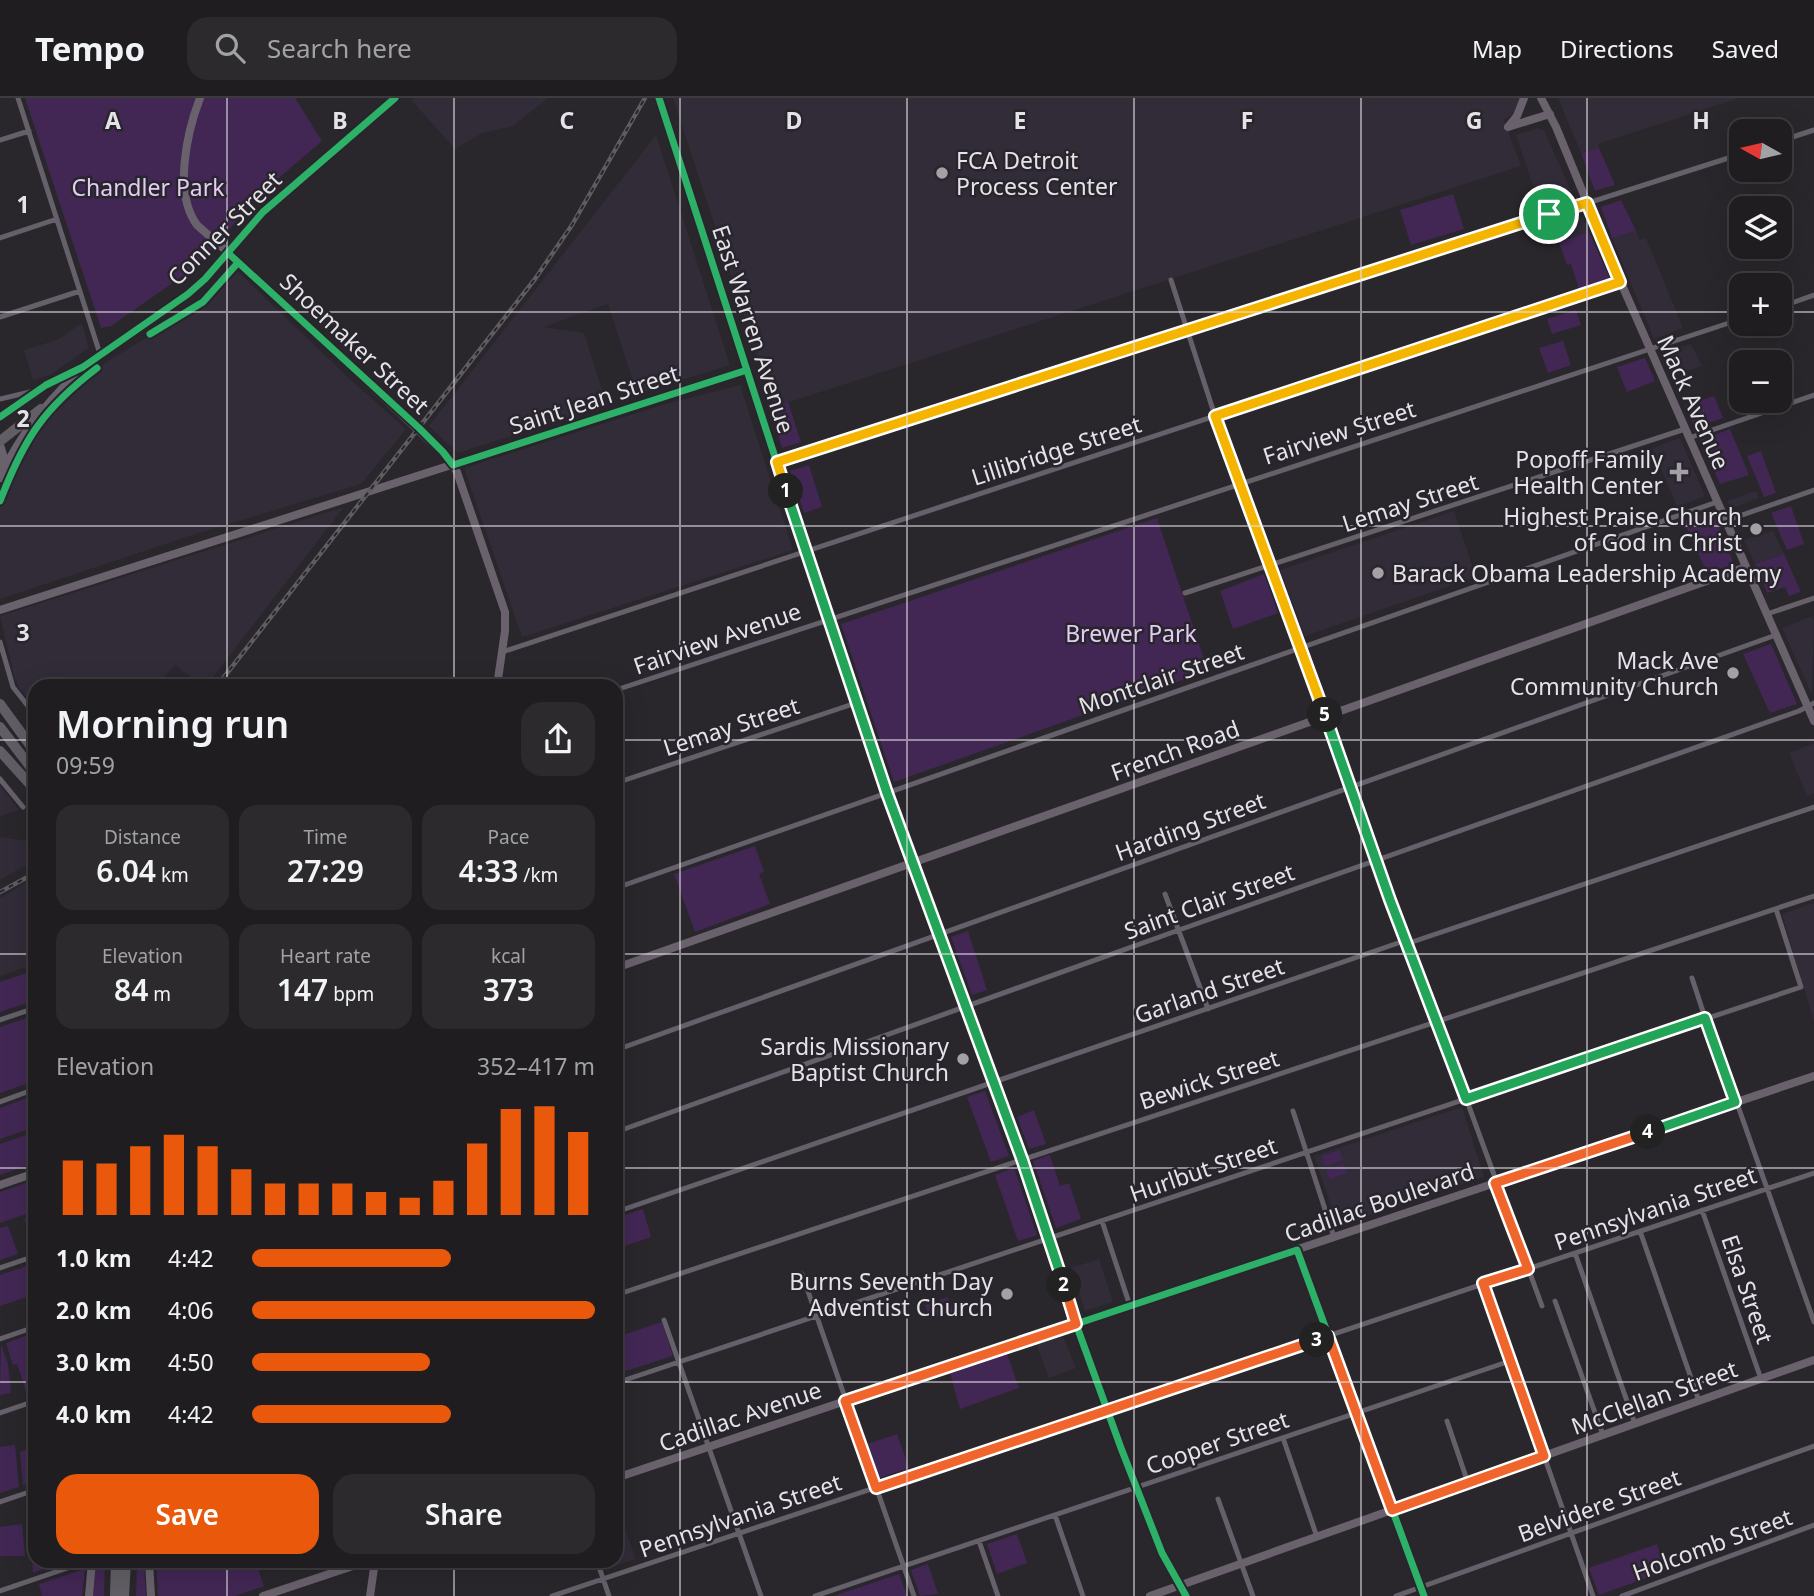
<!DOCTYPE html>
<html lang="en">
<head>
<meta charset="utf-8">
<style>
	:root { --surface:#1f1d20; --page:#2c2a2d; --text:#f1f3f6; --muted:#a1a2a5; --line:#3c3b3e; --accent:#ea580c }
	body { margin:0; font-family:"Noto Sans",sans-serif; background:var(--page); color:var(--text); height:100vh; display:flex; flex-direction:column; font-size:26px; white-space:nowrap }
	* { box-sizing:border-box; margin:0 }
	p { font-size:23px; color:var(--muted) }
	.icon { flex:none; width:38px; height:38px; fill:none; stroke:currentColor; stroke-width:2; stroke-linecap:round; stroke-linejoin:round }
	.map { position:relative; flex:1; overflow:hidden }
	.drawer { position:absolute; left:28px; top:581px; width:595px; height:889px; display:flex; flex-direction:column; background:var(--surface); border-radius:21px; box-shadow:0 7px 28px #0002,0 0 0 2px var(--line) }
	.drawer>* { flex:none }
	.needle { width:46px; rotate:278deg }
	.controls { position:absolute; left:1729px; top:21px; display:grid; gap:14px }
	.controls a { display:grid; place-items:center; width:63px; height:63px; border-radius:14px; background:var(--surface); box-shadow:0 7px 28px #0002,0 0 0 2px var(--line); font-size:35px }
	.pin { position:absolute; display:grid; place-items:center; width:60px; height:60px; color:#fff; margin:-30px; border:4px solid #fff; border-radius:50%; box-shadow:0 2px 7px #0007 }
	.km { position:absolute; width:35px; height:35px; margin:-18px; border-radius:50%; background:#222; color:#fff; font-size:19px; line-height:35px; text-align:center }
	.round { display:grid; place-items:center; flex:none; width:74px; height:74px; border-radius:21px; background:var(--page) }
	.summary { display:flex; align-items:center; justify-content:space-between; height:119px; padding:0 28px }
	h1 { font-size:38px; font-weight:600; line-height:52px }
	.stats { display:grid; grid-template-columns:repeat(3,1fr); gap:10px; height:119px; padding:7px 28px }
	.stats div { display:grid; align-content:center; border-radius:18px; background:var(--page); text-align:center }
	.stats b { font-size:30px; font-weight:600 }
	.stats small { font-size:19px; font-weight:400 }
	.stats p { font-size:19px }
	.chart { height:196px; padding:14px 28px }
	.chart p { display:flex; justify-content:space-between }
	.chart svg { width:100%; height:126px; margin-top:7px; stroke:var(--accent); stroke-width:6 }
	.button { display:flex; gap:14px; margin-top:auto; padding:14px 28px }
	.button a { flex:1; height:80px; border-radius:21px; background:var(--accent); color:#fff; font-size:28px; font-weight:600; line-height:80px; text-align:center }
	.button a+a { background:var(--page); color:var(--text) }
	ul { padding:0 28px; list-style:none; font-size:23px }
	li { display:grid; grid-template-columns:112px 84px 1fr; align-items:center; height:52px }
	li i { height:18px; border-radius:9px; background:var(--accent) }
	header { display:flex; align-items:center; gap:42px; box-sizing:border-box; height:98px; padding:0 35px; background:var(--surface); border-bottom:2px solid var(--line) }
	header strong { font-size:33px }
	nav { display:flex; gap:38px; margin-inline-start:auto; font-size:24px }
	.search { width:490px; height:63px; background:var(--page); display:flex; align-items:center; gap:18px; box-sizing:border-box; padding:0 24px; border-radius:21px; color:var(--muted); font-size:26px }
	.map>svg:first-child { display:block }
</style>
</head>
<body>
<header>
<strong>Tempo</strong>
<div class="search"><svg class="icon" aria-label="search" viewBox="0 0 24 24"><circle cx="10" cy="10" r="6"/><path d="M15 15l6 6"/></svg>Search here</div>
<nav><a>Map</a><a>Directions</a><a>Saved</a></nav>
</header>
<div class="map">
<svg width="1814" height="1498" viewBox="0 0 1814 1498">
	<rect width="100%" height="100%" fill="#29272b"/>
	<path fill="#322b38" d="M 414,0 L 548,0 L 513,28 L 482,35 L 455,51 L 411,2 Z
		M 673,0 L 1521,0 L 1514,16 L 1504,22 L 1521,68 L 774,309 Z
		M 1558,0 L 1739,0 L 1598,46 L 1599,50 L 1581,55 Z
		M 1538,30 L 1544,32 L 1575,102 L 1541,112 L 1516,37 Z
		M 656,37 L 730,267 L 637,296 L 608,206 L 543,229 L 584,235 L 607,307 L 458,355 L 429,328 Z
		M 1582,118 L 1589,134 L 1559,144 L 1553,127 Z
		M 1636,133 L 1640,142 L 1646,140 L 1683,230 L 1654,241 L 1612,140 Z
		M 234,170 L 354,285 L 406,331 L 361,386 L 189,438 L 0,501 L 0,407 L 23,351 L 40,325 L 61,301 L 85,280 L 108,263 L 192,212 L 209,198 Z
		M 82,225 L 89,250 L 50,277 L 33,282 L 24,252 L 57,242 Z
		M 1691,246 L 1702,268 L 1672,278 L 1661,255 Z
		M 740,287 L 793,452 L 522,539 L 464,370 L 662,307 Z
		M 1680,340 L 1705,398 L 1677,409 L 1652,350 Z
		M 1756,393 L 1759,400 L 1730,411 L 1727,403 Z
		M 344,409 L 206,588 L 202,588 L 175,567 L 156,588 L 35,588 L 35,610 L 20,591 L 15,581 L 0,518 Z
		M 1454,413 L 1476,479 L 1305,538 L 1280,472 Z
		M 1773,433 L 1784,456 L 1755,466 L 1744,442 Z
		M 1812,518 L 1814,523 L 1812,597 L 1782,530 Z
		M 1814,645 L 1814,695 L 1807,698 L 1789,655 Z
		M 0,687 L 19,712 L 0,718 Z
		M 0,739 L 35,744 L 35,762 L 0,782 Z
		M 35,779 L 35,866 L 0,878 L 0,800 Z
		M 1814,805 L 1814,924 L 1782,816 Z
		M 1462,1009 L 1484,1079 L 1338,1128 L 1314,1058 Z
		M 1099,1161 L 1113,1204 L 1085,1213 L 1071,1170 Z
		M 1063,1239 L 1076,1270 L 1049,1280 L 1036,1246 Z
		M 624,1428 L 636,1461 L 606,1471 L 603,1463 L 616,1463 L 616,1431 Z"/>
	<path fill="#422754" d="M 25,0 L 295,0 L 322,43 L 260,96 L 212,151 L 184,177 L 111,228 L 101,230 Z
		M 1599,50 L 1615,87 L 1595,93 L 1581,55 Z
		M 1453,96 L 1464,131 L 1411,147 L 1400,112 Z
		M 1621,102 L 1636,133 L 1612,140 L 1601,109 Z
		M 1589,134 L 1610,181 L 1579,191 L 1571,166 L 1567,167 L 1559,144 Z
		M 1576,212 L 1581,227 L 1552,236 L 1547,221 Z
		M 1563,243 L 1571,267 L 1548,275 L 1539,250 Z
		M 1645,260 L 1655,283 L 1627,294 L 1617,269 Z
		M 1714,298 L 1723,320 L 1695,330 L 1685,308 Z
		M 788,304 L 801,344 L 782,350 L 770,310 Z
		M 1730,331 L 1749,377 L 1720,386 L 1700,342 Z
		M 1761,353 L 1776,395 L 1764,399 L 1747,358 Z
		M 809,367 L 822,409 L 804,415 L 790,373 Z
		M 1791,408 L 1804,446 L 1787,452 L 1771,415 Z
		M 1712,413 L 1734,466 L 1707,475 L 1684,423 Z
		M 1157,420 L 1208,573 L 894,684 L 841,526 Z
		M 1784,456 L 1801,494 L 1789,498 L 1785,489 L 1767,495 L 1755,466 Z
		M 1264,476 L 1278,515 L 1233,531 L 1220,493 Z
		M 1771,546 L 1797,606 L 1770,615 L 1743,556 Z
		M 755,748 L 764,774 L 759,776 L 770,806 L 695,834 L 674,776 Z
		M 968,833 L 987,892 L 972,897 L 951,839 Z
		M 35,872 L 35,902 L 0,914 L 0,884 Z
		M 35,917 L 35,983 L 0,995 L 0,929 Z
		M 985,993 L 1009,1058 L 991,1064 L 967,999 Z
		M 35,997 L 35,1029 L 0,1041 L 0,1010 Z
		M 1034,1012 L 1046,1046 L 1029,1051 L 1017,1019 Z
		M 35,1034 L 35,1065 L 0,1077 L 0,1046 Z
		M 1340,1052 L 1343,1062 L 1325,1068 L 1322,1058 Z
		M 1050,1057 L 1060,1088 L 1069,1085 L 1081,1121 L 1056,1130 L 1033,1063 Z
		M 1344,1066 L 1347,1075 L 1330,1082 L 1326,1072 Z
		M 1014,1070 L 1037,1137 L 1018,1143 L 995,1077 Z
		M 35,1082 L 35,1113 L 0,1125 L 0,1094 Z
		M 643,1111 L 651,1139 L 616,1151 L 616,1120 Z
		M 35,1117 L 35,1150 L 34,1150 L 24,1121 Z
		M 8,1128 L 18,1156 L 0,1162 L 0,1130 Z
		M 35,1165 L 35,1196 L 0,1208 L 0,1177 Z
		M 948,1199 L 953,1214 L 930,1221 L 925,1207 Z
		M 662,1224 L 673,1258 L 616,1276 L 616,1239 Z
		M 33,1235 L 35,1240 L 35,1295 L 27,1297 L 17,1266 L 13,1267 L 6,1245 Z
		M 1,1246 L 8,1266 L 11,1295 L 0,1297 Z
		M 1007,1256 L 1019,1290 L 960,1311 L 950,1275 Z
		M 897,1336 L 909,1370 L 878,1380 L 867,1346 Z
		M 15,1347 L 19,1389 L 0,1395 L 0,1349 Z
		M 35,1349 L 35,1383 L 23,1387 L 20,1354 Z
		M 22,1426 L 25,1458 L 0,1458 L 0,1429 Z
		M 1017,1436 L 1027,1465 L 997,1476 L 987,1446 Z
		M 35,1437 L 35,1463 L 64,1463 L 33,1475 L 30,1439 Z
		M 1657,1446 L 1666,1473 L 1599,1497 L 1589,1470 Z
		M 96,1463 L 105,1463 L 104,1498 L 93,1498 Z
		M 137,1463 L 144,1463 L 146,1498 L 136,1498 Z
		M 156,1463 L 255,1463 L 264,1488 L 235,1498 L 158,1498 Z
		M 928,1466 L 938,1496 L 920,1498 L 911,1472 Z
		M 85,1471 L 82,1498 L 42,1498 L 39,1486 Z
		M 899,1476 L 907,1498 L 837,1498 L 837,1497 Z"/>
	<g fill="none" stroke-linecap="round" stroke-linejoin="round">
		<path stroke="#65606a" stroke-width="5" d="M 18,0 L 100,256
			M 0,42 L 29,33
			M 1780,43 L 1814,32
			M 0,140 L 57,121
			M 1171,182 L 1215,318 L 1346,674 L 1390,802 L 1463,992 L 1542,1208
			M 1780,209 L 1814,197
			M 0,219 L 80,193
			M 0,301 L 34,293
			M 1689,340 L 1814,297
			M 777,364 L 1741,56
			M 1725,423 L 1814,392
			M 1185,495 L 1685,331
			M 1767,516 L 1814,500
			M 0,544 L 13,589 L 35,617
			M 502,554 L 1620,184
			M 616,592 L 1741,221
			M 0,681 L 23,709
			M 616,685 L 856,605
			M 616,790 L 1717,404
			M 1165,796 L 1208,911
			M 1692,880 L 1731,999 L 1738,1008 L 1814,1224
			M 0,922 L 35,910
			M 616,952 L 1776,537
			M 0,1004 L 35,991
			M 1293,1013 L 1334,1139
			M 616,1034 L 1179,832 L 1799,613 L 1814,605
			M 1702,1112 L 1761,1281
			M 616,1114 L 1401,844 L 1412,844 L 1814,709
			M 1102,1123 L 1130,1208
			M 1640,1133 L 1699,1303
			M 1575,1155 L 1635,1326
			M 0,1170 L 35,1158
			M 802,1176 L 914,1498
			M 1484,1186 L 1593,1498
			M 616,1197 L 1814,798
			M 1555,1203 L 1603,1337
			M 664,1222 L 761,1498
			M 0,1241 L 35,1229
			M 616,1285 L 1801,889 L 1776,811
			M 0,1315 L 35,1303
			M 1447,1323 L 1468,1385
			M 1283,1340 L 1317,1439
			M 1218,1401 L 1253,1498
			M 0,1404 L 35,1392
			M 1055,1417 L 1083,1498
			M 979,1443 L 998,1498
			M 597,1463 L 609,1498
			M 0,1493 L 88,1463
			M 552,1498 L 1814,1075
			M 815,1498 L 1510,1263
			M 1396,1498 L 1814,1348
			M 1622,1498 L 1814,1427"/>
		<path stroke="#69626d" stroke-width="8" d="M 200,0 C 187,34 173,95 197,127 L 260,183 L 449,361 L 457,374 L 505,514 L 505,533 L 497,588
			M 659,0 L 805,452 L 887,695 L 1022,1061 L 1076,1226 L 1121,1350 L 1162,1455 L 1186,1498
			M 1541,0 L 1556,29 L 1607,153 L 1814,623
			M 1508,29 L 1550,16
			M 1508,29 L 1517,18 L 1524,0
			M 0,319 L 46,287 L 83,269 L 188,196 L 205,181 L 263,114 L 395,0
			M 0,347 L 4,360 L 3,368
			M 0,380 C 19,338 44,308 76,276
			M 0,512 L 747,272
			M 616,870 L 1746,469
			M 0,1087 L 35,1075
			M 1297,1152 L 1424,1498
			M 616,1380 L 1814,978
			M 149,1463 L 151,1498
			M 89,1498 L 92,1463
			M 263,1498 L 368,1463
			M 370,1498 L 375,1463
			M 1150,1498 L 1814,1262"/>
		<path stroke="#625e65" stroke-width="10" d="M 0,343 L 41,311
			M 0,606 L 35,654
			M 0,629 L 35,675
			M 0,653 L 35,692
			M 115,1498 L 116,1463
			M 124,1498 L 126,1463"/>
		<g stroke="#605c62" stroke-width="4.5">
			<path id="rail" d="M 217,588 L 535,181 L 572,127 L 645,0
				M 0,794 L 35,775"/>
		</g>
		<use href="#rail" stroke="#29252d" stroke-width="2" stroke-dasharray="5" stroke-linecap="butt"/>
		<g stroke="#29252d" stroke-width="11">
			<path id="cycleway" d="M 659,0 L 805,452 L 887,695 L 1022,1061 L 1076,1226 L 1121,1350 L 1162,1455 L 1186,1498
				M 228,155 L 419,330 L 443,354 L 453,367 L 747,272
				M 150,236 L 203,204 L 235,168
				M 0,319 L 46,287 L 83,269 L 188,196 L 205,181 L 263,114 L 395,0
				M 0,403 C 24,341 43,311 97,270
				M 1076,1226 L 1297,1152 L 1424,1498"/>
		</g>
		<use href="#cycleway" stroke="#2db169" stroke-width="7"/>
	</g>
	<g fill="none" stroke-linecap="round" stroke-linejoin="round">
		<g stroke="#fff" stroke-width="14">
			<path id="split-1" d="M 786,393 L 777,364 L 1549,116"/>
		</g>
		<g stroke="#fff" stroke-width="14">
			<path id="split-2" d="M 786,393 L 887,695 L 1022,1061 L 1064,1187"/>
		</g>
		<g stroke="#fff" stroke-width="14">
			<path id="split-3" d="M 1064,1187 L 1076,1226 L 845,1303 L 876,1390 L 1317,1242"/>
		</g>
		<g stroke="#fff" stroke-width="14">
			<path id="split-4" d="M 1317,1242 L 1328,1238 L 1392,1412 L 1544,1358 L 1483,1185 L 1528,1171 L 1495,1085 L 1648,1034"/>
		</g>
		<g stroke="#fff" stroke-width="14">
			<path id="split-5" d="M 1325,617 L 1390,802 L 1466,1001 L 1705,920 L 1735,1004 L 1648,1034"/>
		</g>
		<g stroke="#fff" stroke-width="14">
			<path id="split-6" d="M 1325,617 L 1215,318 L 1620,184 L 1587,105 L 1549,116"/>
		</g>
		<use href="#split-1" stroke="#f5b400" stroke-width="9"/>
		<use href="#split-2" stroke="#22a559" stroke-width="9"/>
		<use href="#split-3" stroke="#f0652b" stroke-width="9"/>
		<use href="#split-4" stroke="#f0652b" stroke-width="9"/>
		<use href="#split-5" stroke="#22a559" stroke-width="9"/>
		<use href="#split-6" stroke="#f5b400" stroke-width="9"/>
	</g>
	<path fill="none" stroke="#e5e2e8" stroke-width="2" stroke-opacity="0.55" d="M 227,0 L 227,588M 454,0 L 454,588M 680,0 L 680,1498M 907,0 L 907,1498M 1134,0 L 1134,1498M 1361,0 L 1361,1498M 1587,0 L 1587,1498M 0,214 L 1741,214M 1780,214 L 1814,214M 0,428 L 1814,428M 0,642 L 35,642M 616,642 L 1814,642M 0,856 L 35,856M 616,856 L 1814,856M 0,1070 L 35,1070M 616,1070 L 1814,1070M 0,1284 L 35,1284M 616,1284 L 1814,1284M 227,1463 L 227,1498M 454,1463 L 454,1498"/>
	<g fill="#a3a1a6" stroke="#29252d" stroke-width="2.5">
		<circle cx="942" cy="75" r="7"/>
		<path d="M1675.5 363.5h7v7h7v7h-7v7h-7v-7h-7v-7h7z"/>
		<circle cx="1756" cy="431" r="7"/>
		<circle cx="1378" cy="475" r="7"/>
		<circle cx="1733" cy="575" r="7"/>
		<circle cx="963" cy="961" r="7"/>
		<circle cx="1007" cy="1196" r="7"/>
	</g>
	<g text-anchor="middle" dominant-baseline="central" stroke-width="5" stroke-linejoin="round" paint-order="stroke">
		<g font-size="23" fill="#e5e2e8" stroke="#29252d" text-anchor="end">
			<text x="956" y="62" text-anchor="start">FCA Detroit<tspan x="956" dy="26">Process Center</tspan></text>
			<text x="1663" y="361">Popoff Family<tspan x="1663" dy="26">Health Center</tspan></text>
			<text x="1742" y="418">Highest Praise Church<tspan x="1742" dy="26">of God in Christ</tspan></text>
			<text x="1392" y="475" text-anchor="start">Barack Obama Leadership Academy</text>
			<text x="1719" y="562">Mack Ave<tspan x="1719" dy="26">Community Church</tspan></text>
			<text x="949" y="948">Sardis Missionary<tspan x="949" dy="26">Baptist Church</tspan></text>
			<text x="993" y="1183">Burns Seventh Day<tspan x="993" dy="26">Adventist Church</tspan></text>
		</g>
		<g font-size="23" fill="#e2cbf4" stroke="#29252d">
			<text x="148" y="89">Chandler Park</text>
			<text x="1131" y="535">Brewer Park</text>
		</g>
		<g font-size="23" fill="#e5e2e8" stroke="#29252d">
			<text transform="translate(224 130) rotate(-45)">Conner Street</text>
			<text transform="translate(754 231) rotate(72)">East Warren Avenue</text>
			<text transform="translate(355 245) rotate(43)">Shoemaker Street</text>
			<text transform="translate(594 301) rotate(-18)">Saint Jean Street</text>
			<text transform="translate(1694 304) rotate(66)">Mack Avenue</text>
			<text transform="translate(1339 334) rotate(-18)">Fairview Street</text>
			<text transform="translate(1056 352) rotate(-18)">Lillibridge Street</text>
			<text transform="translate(1410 404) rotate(-18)">Lemay Street</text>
			<text transform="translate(717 540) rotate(-19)">Fairview Avenue</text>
			<text transform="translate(1161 580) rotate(-19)">Montclair Street</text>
			<text transform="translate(731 628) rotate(-18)">Lemay Street</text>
			<text transform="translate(1175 652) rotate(-20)">French Road</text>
			<text transform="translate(1190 728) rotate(-20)">Harding Street</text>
			<text transform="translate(1209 803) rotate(-20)">Saint Clair Street</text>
			<text transform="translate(1209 892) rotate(-19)">Garland Street</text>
			<text transform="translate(1209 981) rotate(-18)">Bewick Street</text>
			<text transform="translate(1203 1071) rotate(-19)">Hurlbut Street</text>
			<text transform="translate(1379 1104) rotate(-19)">Cadillac Boulevard</text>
			<text transform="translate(1655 1110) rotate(-19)">Pennsylvania Street</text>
			<text transform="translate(1748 1191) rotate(71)">Elsa Street</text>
			<text transform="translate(1654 1299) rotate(-20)">McClellan Street</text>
			<text transform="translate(740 1318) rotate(-19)">Cadillac Avenue</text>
			<text transform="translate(1217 1344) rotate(-19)">Cooper Street</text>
			<text transform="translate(1599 1407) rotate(-20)">Belvidere Street</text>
			<text transform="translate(740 1417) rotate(-19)">Pennsylvania Street</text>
			<text transform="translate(1712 1446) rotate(-20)">Holcomb Street</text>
		</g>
	</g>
	<g font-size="23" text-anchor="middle" font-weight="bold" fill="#e5e2e8" stroke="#29252d" stroke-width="5" stroke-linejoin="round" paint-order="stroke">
		<text x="113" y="31">A</text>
		<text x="340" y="31">B</text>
		<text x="567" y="31">C</text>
		<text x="794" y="31">D</text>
		<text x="1020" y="31">E</text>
		<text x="1247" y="31">F</text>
		<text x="1474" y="31">G</text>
		<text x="1701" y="31">H</text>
		<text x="23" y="115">1</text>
		<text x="23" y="329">2</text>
		<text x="23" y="543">3</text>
	</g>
</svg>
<div class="controls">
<a><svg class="needle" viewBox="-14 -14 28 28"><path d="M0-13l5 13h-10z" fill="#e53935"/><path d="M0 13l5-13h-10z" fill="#a1a2a5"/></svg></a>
<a><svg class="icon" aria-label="layers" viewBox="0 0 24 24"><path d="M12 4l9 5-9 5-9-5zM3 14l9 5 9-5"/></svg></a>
<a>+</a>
<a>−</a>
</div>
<div class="pin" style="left:1549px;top:116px;background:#1e9e55"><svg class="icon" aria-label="arrive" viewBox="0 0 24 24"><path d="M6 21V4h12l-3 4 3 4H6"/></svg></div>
<b class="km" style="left:786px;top:393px">1</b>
<b class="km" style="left:1064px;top:1187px">2</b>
<b class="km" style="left:1317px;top:1242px">3</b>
<b class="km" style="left:1648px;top:1034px">4</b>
<b class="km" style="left:1325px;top:617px">5</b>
<section class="drawer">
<div class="summary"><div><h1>Morning run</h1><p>09:59</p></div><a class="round"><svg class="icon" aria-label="share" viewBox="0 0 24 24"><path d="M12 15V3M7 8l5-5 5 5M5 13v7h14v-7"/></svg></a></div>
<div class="stats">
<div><p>Distance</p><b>6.04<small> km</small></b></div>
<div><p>Time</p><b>27:29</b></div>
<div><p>Pace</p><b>4:33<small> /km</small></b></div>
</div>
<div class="stats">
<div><p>Elevation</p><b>84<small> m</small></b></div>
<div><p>Heart rate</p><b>147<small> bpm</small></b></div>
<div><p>kcal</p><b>373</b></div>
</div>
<div class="chart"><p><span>Elevation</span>352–417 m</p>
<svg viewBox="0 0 160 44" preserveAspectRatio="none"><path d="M5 44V25M15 44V26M25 44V20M35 44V16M45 44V20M55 44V28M65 44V33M75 44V33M85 44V33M95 44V36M105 44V38M115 44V32M125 44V19M135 44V7M145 44V6M155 44V15"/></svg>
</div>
<ul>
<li><b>1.0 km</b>4:42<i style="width:58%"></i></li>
<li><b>2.0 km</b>4:06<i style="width:100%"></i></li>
<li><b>3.0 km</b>4:50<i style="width:52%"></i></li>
<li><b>4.0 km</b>4:42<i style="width:58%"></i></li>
</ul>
<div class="button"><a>Save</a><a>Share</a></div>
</section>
</div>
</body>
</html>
